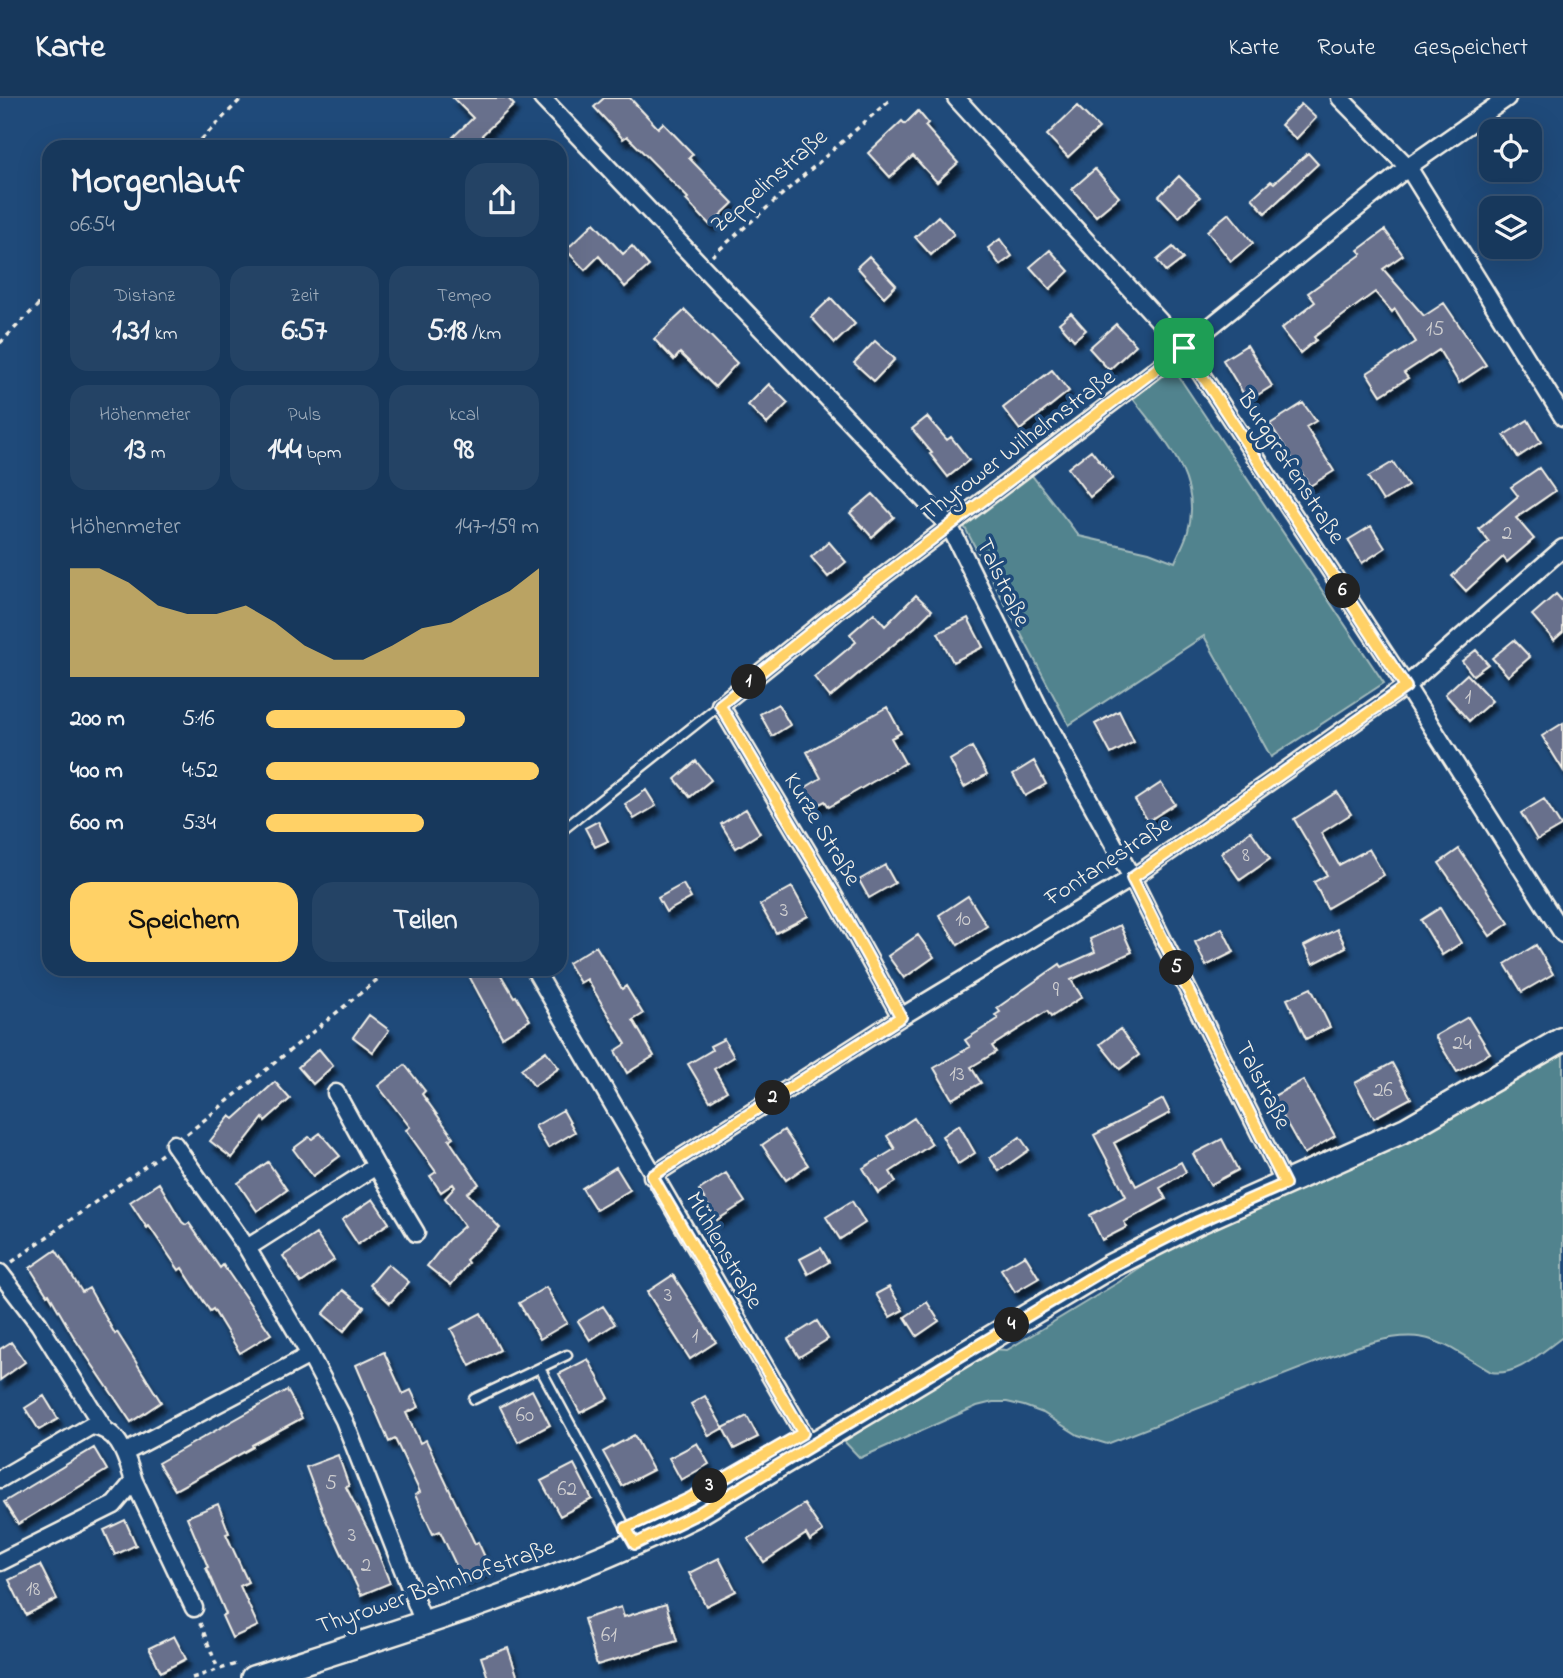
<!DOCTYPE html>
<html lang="de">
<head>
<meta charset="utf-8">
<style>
	:root { --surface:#17385c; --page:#244365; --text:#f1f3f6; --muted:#9eacbb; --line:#365272; --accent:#ffd166 }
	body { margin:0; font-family:"Indie Flower",sans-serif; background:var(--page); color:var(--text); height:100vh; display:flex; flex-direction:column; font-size:26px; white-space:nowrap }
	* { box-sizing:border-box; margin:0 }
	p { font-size:23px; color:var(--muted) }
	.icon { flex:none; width:38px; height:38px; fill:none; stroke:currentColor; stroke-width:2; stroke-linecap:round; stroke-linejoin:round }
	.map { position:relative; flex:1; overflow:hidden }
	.side { position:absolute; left:42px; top:42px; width:525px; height:836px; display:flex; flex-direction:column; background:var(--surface); border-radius:21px; box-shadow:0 7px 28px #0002,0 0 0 2px var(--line) }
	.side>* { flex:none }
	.fabs { position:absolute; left:1479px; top:21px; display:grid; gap:14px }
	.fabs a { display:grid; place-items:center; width:63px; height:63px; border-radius:14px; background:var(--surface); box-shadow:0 7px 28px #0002,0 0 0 2px var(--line); font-size:35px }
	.pin { position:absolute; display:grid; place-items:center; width:60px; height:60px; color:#fff; margin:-30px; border-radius:14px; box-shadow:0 4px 10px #0006 }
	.km { position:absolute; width:35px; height:35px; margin:-18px; border-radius:50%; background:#222; color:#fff; font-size:19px; line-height:35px; text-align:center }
	.round { display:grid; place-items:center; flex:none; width:74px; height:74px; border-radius:21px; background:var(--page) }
	.overview { display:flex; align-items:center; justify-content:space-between; height:119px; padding:0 28px }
	h1 { font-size:38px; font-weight:700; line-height:52px }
	.stats { display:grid; grid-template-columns:repeat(3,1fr); gap:10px; height:119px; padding:7px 28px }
	.stats div { display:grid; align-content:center; border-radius:18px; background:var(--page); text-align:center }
	.stats b { font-size:30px; font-weight:700 }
	.stats small { font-size:19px; font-weight:400 }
	.stats p { font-size:19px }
	.chart { height:196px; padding:14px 28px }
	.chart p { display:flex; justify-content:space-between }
	.chart svg { width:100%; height:126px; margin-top:7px; fill:var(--accent); opacity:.7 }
	.primary-button { display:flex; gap:14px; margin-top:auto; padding:14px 28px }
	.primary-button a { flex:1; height:80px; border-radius:21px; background:var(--accent); color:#111; font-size:28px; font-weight:700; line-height:80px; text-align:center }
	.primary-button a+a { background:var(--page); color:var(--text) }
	ul { padding:0 28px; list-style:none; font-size:23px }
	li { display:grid; grid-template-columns:112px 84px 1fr; align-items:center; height:52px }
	li i { height:18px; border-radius:9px; background:var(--accent) }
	header { display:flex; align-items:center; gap:42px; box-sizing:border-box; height:98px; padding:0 35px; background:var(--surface); border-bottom:2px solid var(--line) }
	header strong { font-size:33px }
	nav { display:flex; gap:38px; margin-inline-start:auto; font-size:24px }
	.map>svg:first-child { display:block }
</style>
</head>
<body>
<header>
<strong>Karte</strong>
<nav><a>Karte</a><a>Route</a><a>Gespeichert</a></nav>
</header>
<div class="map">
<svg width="1563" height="1580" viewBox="0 0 1563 1580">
	<defs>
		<filter id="shadow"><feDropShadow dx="4" dy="7" stdDeviation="2" flood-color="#0009"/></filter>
	</defs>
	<rect width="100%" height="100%" fill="#1f4a7a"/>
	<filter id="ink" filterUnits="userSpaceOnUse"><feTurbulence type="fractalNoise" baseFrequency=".0143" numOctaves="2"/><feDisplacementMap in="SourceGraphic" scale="14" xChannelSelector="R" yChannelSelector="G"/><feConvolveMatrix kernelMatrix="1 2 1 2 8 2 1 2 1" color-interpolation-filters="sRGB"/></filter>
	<g filter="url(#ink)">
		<path fill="#51838e" stroke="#a2babb" stroke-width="2" d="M 1173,270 L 1384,585 L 1271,659 L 1204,538 L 1069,627 L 964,428 L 1030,375 L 1079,438 L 1149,454 L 1175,464 C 1179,454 1185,444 1188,433 C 1203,379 1161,339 1131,298 Z
			M 1563,952 L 1563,1239 C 1542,1253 1518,1279 1491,1274 C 1431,1238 1423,1228 1353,1250 L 1107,1346 L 1078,1337 L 1043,1315 L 1024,1308 L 1007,1304 L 993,1304 L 977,1308 L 860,1360 L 841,1340 L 991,1251 L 1007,1252 L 1119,1184 L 1169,1149 Z"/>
		<path fill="#686f8c" stroke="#f4f1e8" stroke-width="2" filter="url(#shadow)" d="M 453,0 L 508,0 L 514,7 L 482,37 L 483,39 L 473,49 L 463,49 L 453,39 L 473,20 Z
			M 604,0 L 630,0 L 658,30 L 663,25 L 693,56 L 689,60 L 733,105 L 710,127 L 686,102 L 688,100 L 627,38 L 623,41 L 594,9 Z
			M 1301,6 L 1316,20 L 1296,41 L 1281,27 Z
			M 1077,8 L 1099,30 L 1068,59 L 1047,37 Z
			M 918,13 L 928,25 L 925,28 L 958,65 L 937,84 L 913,58 L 890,79 L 868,55 L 902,23 L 905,26 Z
			M 1308,55 L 1318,66 L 1265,115 L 1252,100 L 1271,83 L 1274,85 Z
			M 1095,71 L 1119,99 L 1096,118 L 1072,91 Z
			M 1179,78 L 1200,99 L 1179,119 L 1159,98 Z
			M 1229,115 L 1253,145 L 1231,163 L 1207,133 Z
			M 938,118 L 954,136 L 931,157 L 915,139 Z
			M 594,125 L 623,156 L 632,148 L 649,168 L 625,189 L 599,158 L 585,172 L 566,152 Z
			M 1385,132 L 1403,157 L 1383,171 L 1424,218 L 1444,205 L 1486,267 L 1459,285 L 1439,252 L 1404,275 L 1408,280 L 1381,297 L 1367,275 L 1416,244 L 1395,211 L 1392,214 L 1375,194 L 1314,239 L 1316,242 L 1300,255 L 1281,231 L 1315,204 L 1308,195 L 1362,156 L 1358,152 Z
			M 1000,141 L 1012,158 L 1000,167 L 988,150 Z
			M 1173,149 L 1183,161 L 1166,174 L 1157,162 Z
			M 1050,152 L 1069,173 L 1050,191 L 1030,169 Z
			M 869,158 L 896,187 L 884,199 L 857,169 Z
			M 831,200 L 855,226 L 835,245 L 811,219 Z
			M 685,212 L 737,265 L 715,289 L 680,255 L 674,262 L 654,241 Z
			M 1071,215 L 1086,232 L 1074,242 L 1059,225 Z
			M 1116,226 L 1136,247 L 1109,272 L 1089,250 Z
			M 875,243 L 895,261 L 874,283 L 854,265 Z
			M 1247,247 L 1272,288 L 1248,303 L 1223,262 Z
			M 1052,272 L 1069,293 L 1020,332 L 1003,310 Z
			M 769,286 L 788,305 L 767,326 L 748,307 Z
			M 1303,305 L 1316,323 L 1306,329 L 1334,373 L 1310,388 L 1270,326 Z
			M 927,319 L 947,342 L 951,339 L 969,362 L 948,379 L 930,356 L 932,355 L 912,331 Z
			M 1528,322 L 1541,344 L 1518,359 L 1504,337 Z
			M 1091,352 L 1113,380 L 1090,399 L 1068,370 Z
			M 1393,364 L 1408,388 L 1383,403 L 1368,379 Z
			M 1539,370 L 1555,393 L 1516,420 L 1534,441 L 1507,464 L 1503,459 L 1466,493 L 1452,478 L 1489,444 L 1479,431 L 1518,398 L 1511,389 Z
			M 873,396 L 894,419 L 872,439 L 850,415 Z
			M 1371,428 L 1385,450 L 1362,465 L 1348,442 Z
			M 829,444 L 846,464 L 828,479 L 811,459 Z
			M 1556,496 L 1563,504 L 1563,534 L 1554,542 L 1532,517 Z
			M 916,497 L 932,512 L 915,529 L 830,599 L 814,579 L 856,544 L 850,536 L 874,515 L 885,528 Z
			M 968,520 L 983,549 L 953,564 L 938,535 Z
			M 1514,542 L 1530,559 L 1508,578 L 1492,560 Z
			M 1476,552 L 1488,566 L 1473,577 L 1462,563 Z
			M 1467,576 L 1492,603 L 1469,623 L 1445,596 Z
			M 778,606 L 790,627 L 772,638 L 760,616 Z
			M 887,609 L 901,635 L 891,640 L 905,665 L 829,709 L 825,703 L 814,709 L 803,691 L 821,680 L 807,654 Z
			M 1119,613 L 1134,644 L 1111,656 L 1095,626 Z
			M 1563,625 L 1563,672 L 1542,638 Z
			M 972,649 L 987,676 L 964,689 L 950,662 Z
			M 696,663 L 711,682 L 690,699 L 675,681 Z
			M 1034,663 L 1046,686 L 1025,698 L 1013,676 Z
			M 1161,685 L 1175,706 L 1148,723 L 1135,702 Z
			M 646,692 L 656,708 L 634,721 L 625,706 Z
			M 1337,694 L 1351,716 L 1321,735 L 1339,767 L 1369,751 L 1384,777 L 1327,810 L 1314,784 L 1327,777 L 1294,721 Z
			M 1544,701 L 1561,728 L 1537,742 L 1521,715 Z
			M 746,711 L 760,735 L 736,750 L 721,726 Z
			M 598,723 L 608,743 L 595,749 L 585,730 Z
			M 1251,733 L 1270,761 L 1240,782 L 1221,755 Z
			M 1459,751 L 1509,825 L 1490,838 L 1439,765 Z
			M 885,767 L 895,785 L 869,800 L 859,782 Z
			M 683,786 L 691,800 L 666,814 L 658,800 Z
			M 792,789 L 808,818 L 776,835 L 760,807 Z
			M 968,798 L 987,828 L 958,847 L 939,817 Z
			M 1440,810 L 1461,845 L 1442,857 L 1421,822 Z
			M 1120,827 L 1132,854 L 1071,882 L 1082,899 L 1051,919 L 1047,913 L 992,948 L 996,954 L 971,969 L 981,985 L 952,1001 L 934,970 L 970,949 L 965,942 L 998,921 L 995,917 L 1000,914 L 997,910 L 1060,866 L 1062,869 L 1095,854 L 1090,841 Z
			M 1222,830 L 1234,854 L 1206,868 L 1195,844 Z
			M 1337,831 L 1346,849 L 1313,866 L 1304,848 Z
			M 918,837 L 934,859 L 904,880 L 888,858 Z
			M 1536,847 L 1553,876 L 1522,894 L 1505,866 Z
			M 596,848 L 622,891 L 626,888 L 643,916 L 633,922 L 654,958 L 627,975 L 615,953 L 626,946 L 587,881 L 580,885 L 568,865 Z
			M 476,872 L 498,872 L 514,899 L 516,898 L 530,922 L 502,939 L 468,876 Z
			M 1311,890 L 1330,929 L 1306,941 L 1287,901 Z
			M 369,917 L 389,932 L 373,954 L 353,939 Z
			M 1468,919 L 1490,955 L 1457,974 L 1435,938 Z
			M 1120,931 L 1139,957 L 1120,971 L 1100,946 Z
			M 724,941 L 734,959 L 714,971 L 727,993 L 710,1003 L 688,966 L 712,952 L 710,948 Z
			M 319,951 L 333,968 L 313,986 L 298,969 Z
			M 546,953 L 559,970 L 534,988 L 521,971 Z
			M 1392,965 L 1411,1000 L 1374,1020 L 1355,985 Z
			M 405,967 L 425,993 L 422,996 L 453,1039 L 449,1042 L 479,1086 L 467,1095 L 500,1130 L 466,1162 L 468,1165 L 451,1187 L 427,1168 L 448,1142 L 464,1128 L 445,1100 L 455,1089 L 453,1086 L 441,1094 L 430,1078 L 436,1074 L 406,1032 L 410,1029 L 378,988 Z
			M 1303,982 L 1335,1038 L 1304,1056 L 1272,999 Z
			M 275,984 L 290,1001 L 265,1023 L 263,1020 L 232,1060 L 210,1043 L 230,1018 L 234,1021 Z
			M 1163,1001 L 1170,1015 L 1114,1045 L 1136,1088 L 1181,1064 L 1186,1074 L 1160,1090 L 1166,1101 L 1124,1124 L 1127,1129 L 1102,1142 L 1090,1117 L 1126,1098 L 1094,1037 Z
			M 563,1012 L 575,1034 L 548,1050 L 535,1028 Z
			M 914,1020 L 932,1046 L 890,1074 L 896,1084 L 878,1095 L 863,1070 L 895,1051 L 887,1038 Z
			M 959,1027 L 975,1055 L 958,1066 L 942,1038 Z
			M 784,1032 L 808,1067 L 786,1082 L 762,1047 Z
			M 320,1035 L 340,1058 L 313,1078 L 293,1051 L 309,1039 L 312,1041 Z
			M 1020,1039 L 1029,1052 L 999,1073 L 990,1060 Z
			M 1222,1041 L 1238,1072 L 1210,1087 L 1193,1056 Z
			M 268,1064 L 287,1092 L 257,1113 L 238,1085 Z
			M 616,1069 L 630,1092 L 596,1112 L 582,1090 Z
			M 726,1075 L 745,1104 L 717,1122 L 699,1092 Z
			M 159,1085 L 182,1124 L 186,1127 L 189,1125 L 220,1170 L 223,1167 L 271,1236 L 240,1255 L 213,1211 L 210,1213 L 182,1170 L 179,1172 L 149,1128 L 147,1130 L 130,1104 Z
			M 373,1101 L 389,1125 L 358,1146 L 342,1122 Z
			M 852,1103 L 865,1125 L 840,1141 L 826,1119 Z
			M 316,1136 L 334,1162 L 301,1185 L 283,1158 Z
			M 821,1150 L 829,1164 L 808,1176 L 800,1161 Z
			M 56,1152 L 82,1194 L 89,1190 L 115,1236 L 117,1234 L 161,1304 L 131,1324 L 75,1241 L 49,1196 L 47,1197 L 30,1170 Z
			M 1025,1157 L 1039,1180 L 1015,1194 L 1001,1171 Z
			M 388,1166 L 409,1184 L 390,1205 L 370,1187 Z
			M 673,1177 L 716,1244 L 690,1261 L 647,1194 Z
			M 546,1189 L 567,1225 L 540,1241 L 519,1205 Z
			M 889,1189 L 903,1212 L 890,1219 L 876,1196 Z
			M 343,1192 L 364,1209 L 344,1233 L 323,1216 Z
			M 927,1204 L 939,1223 L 917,1238 L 905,1219 Z
			M 603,1208 L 615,1226 L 590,1242 L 578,1223 Z
			M 481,1215 L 500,1252 L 470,1268 L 451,1231 Z
			M 817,1223 L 828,1241 L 799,1259 L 788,1241 Z
			M 11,1244 L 25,1264 L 0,1282 L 0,1251 Z
			M 384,1254 L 403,1296 L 411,1292 L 419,1309 L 406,1315 L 420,1345 L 426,1342 L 475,1446 L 478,1444 L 490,1470 L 463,1482 L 440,1433 L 433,1436 L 415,1397 L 420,1394 L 395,1341 L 389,1344 L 356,1267 Z
			M 588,1261 L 609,1300 L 580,1315 L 559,1276 Z
			M 287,1292 L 302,1320 L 252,1347 L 253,1349 L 175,1392 L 158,1365 Z
			M 532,1292 L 550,1327 L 518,1344 L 500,1309 Z
			M 44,1298 L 58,1321 L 39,1332 L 25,1310 Z
			M 705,1298 L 723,1330 L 709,1338 L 691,1306 Z
			M 747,1318 L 758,1339 L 734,1351 L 723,1330 Z
			M 634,1337 L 653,1372 L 622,1388 L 603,1354 Z
			M 697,1345 L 709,1366 L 681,1382 L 669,1360 Z
			M 94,1350 L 107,1372 L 18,1426 L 4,1404 Z
			M 338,1357 L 349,1388 L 346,1389 L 371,1438 L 390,1485 L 361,1497 L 326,1422 L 306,1369 Z
			M 574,1366 L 592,1401 L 560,1418 L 541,1383 Z
			M 218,1406 L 229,1435 L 226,1436 L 248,1484 L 240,1488 L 258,1528 L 232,1540 L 222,1518 L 226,1516 L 206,1470 L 208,1469 L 187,1419 Z
			M 804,1406 L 823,1434 L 810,1443 L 806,1436 L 764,1464 L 748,1441 Z
			M 125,1422 L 136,1447 L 115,1457 L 104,1432 Z
			M 719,1460 L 736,1493 L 706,1508 L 689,1475 Z
			M 40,1467 L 57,1501 L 26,1517 L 9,1482 Z
			M 666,1506 L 677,1543 L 597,1567 L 584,1521 L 621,1509 L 624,1519 Z
			M 174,1538 L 186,1561 L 161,1574 L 149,1550 Z
			M 508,1550 L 518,1580 L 488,1580 L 481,1559 Z"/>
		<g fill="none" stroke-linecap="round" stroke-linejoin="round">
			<g stroke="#f4f1e8" stroke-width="13">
				<path id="service" d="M 560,734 L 720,607
					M 540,1270 L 633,1443
					M 474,1301 L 567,1257"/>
			</g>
			<g stroke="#f4f1e8" stroke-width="21">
				<path id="minor" d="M 542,0 L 950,429 L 1039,610 L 1132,780 L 1285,1086
					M 956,0 L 1184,250 L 1406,588 L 1563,836
					M 1340,0 L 1408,69 L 1563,319
					M 535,872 L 811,1348
					M 901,919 L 831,793 L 720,607 L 836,514 L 1184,250 L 1408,69 L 1507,0
					M 336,995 L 376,1068 L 416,1135
					M 174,1046 L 247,1150 L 310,1257 L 344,1322 L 424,1525
					M 652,1078 L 901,919 L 1132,780 L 1406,588 L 1563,450
					M 247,1150 L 376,1068
					M 0,1175 L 39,1226 L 103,1329
					M 124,1355 L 310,1257
					M 0,1381 L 91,1328 C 120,1331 126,1359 134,1383 L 114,1407 L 0,1464
					M 134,1383 L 194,1510"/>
			</g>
			<g stroke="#f4f1e8" stroke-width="28">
				<path id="secondary" d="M 253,1580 C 403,1532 555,1487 697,1416 L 1109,1169 L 1196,1125 L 1407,1031 L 1563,941"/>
			</g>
			<path stroke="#f4f1e8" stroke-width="3.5" stroke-dasharray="5 5" stroke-linecap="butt" d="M 194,49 L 242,0
				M 712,158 L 892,0
				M 0,245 L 49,196
				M 187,1036 L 389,872
				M 12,1164 L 162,1056
				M 200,1525 L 218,1571
				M 192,1580 L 239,1565"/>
			<use href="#service" stroke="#1f4a7a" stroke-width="8"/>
			<use href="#minor" stroke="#1f4a7a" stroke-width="16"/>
			<use href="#secondary" stroke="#1f4a7a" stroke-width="23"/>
		</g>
	</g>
	<g fill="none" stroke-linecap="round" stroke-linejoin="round" filter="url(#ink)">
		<g stroke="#fff" stroke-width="14">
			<path id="route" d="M 1184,250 L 1406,589 L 1132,780 L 1285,1086 L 1196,1125 L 1109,1169 L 697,1416 L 635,1446 L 626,1430 L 690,1400 L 803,1335 L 652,1078 L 901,919 L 831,793 L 720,607 L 836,514 Z"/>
		</g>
		<use href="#route" stroke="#ffd166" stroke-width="9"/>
	</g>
	<g text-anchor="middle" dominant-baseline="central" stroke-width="7" stroke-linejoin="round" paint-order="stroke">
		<g font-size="21" fill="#d1d0d1">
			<text x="1435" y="232">15</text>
			<text x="1507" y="436">2</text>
			<text x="1468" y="600">1</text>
			<text x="1246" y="758">8</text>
			<text x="784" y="813">3</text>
			<text x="963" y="822">10</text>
			<text x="1056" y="893">9</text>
			<text x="1462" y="946">24</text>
			<text x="957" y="977">13</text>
			<text x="1383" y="993">26</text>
			<text x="668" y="1198">3</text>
			<text x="695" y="1239">1</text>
			<text x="525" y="1318">60</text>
			<text x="331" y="1386">5</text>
			<text x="567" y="1392">62</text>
			<text x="352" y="1438">3</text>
			<text x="366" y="1468">2</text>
			<text x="33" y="1492">18</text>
			<text x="609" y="1538">61</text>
		</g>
		<g font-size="24" fill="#f4f1e8" stroke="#1f4a7a">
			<text transform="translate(770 84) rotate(-41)">Zeppelinstraße</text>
			<text transform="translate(1019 348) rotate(-37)">Thyrower Wilhelmstraße</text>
			<text transform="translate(1290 370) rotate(57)">Burggrafenstraße</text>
			<text transform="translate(1002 485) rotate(64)">Talstraße</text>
			<text transform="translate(821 732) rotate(59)">Kurze Straße</text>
			<text transform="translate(1109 764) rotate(-33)">Fontanestraße</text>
			<text transform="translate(1262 988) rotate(63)">Talstraße</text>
			<text transform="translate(723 1153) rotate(60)">Mühlenstraße</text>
			<text transform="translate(436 1490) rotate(-19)">Thyrower Bahnhofstraße</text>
		</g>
	</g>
</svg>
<div class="fabs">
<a><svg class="icon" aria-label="locate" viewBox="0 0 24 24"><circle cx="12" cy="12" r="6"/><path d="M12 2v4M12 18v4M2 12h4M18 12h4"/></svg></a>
<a><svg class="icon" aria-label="layers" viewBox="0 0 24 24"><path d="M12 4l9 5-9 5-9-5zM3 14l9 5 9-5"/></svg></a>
</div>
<div class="pin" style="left:1184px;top:250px;background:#1e9e55"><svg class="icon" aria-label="arrive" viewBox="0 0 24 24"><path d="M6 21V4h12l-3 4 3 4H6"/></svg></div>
<b class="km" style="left:749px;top:584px">1</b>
<b class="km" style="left:773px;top:1000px">2</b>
<b class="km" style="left:710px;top:1388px">3</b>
<b class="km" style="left:1012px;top:1227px">4</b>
<b class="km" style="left:1177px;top:870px">5</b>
<b class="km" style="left:1343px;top:493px">6</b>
<section class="side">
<div class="overview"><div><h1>Morgenlauf</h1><p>06:54</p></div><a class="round"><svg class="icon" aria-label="share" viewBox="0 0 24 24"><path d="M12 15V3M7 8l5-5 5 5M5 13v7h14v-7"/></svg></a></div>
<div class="stats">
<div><p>Distanz</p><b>1.31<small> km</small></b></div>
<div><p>Zeit</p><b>6:57</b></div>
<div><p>Tempo</p><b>5:18<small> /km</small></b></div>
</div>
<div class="stats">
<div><p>Höhenmeter</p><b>13<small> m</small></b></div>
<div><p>Puls</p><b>144<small> bpm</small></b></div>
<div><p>kcal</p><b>98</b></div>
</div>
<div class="chart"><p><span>Höhenmeter</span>147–159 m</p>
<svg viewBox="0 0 160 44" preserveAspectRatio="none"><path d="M0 44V6L10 6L20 11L30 19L40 22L50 22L60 19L70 25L80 33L90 38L100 38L110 33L120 27L130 25L140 19L150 14L160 6V44z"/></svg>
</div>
<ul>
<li><b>200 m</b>5:16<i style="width:73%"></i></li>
<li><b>400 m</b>4:52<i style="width:100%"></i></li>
<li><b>600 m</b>5:34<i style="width:58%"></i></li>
</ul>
<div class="primary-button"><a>Speichern</a><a>Teilen</a></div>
</section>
</div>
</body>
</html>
